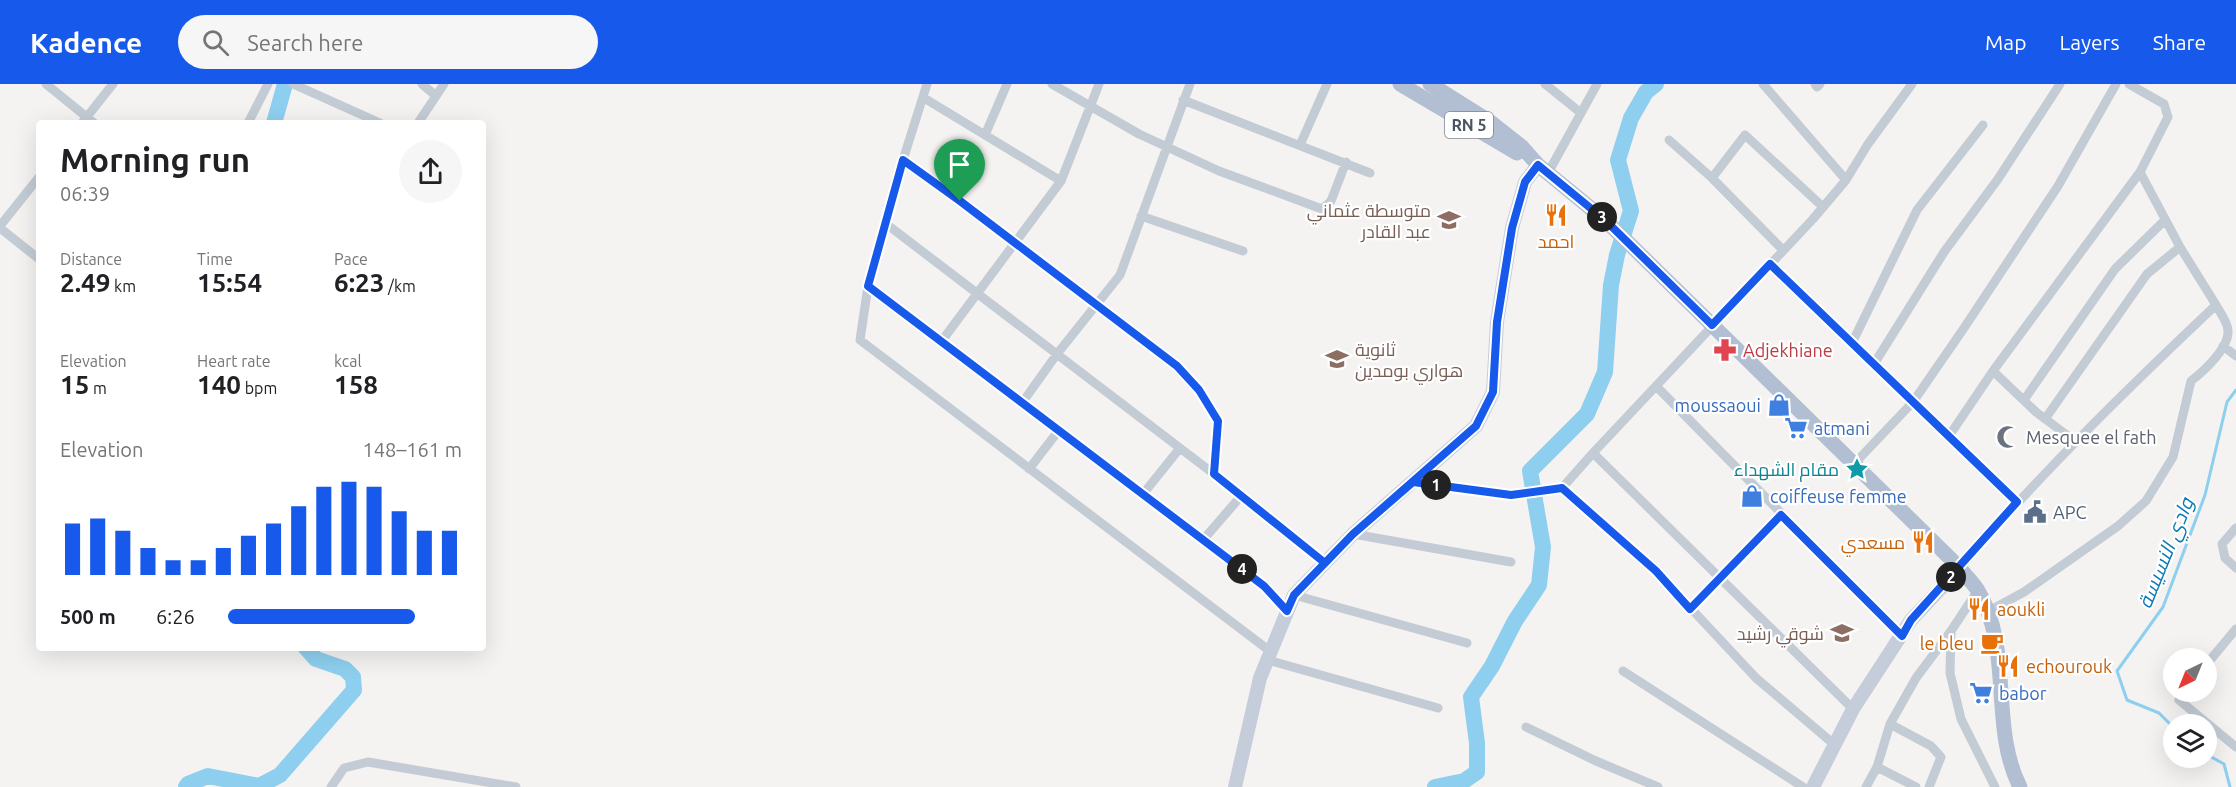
<!DOCTYPE html>
<html lang="en">
<head>
<meta charset="utf-8">
<style>
	:root { --surface:#fff; --page:#f6f6f6; --text:#202124; --muted:#757577; --accent:#1759ea }
	body { margin:0; font-family:Ubuntu,Cairo,sans-serif; background:var(--page); color:var(--text); height:100vh; display:flex; flex-direction:column; font-size:22px; white-space:nowrap }
	* { box-sizing:border-box; margin:0 }
	p { font-size:20px; color:var(--muted) }
	.icon { flex:none; width:33px; height:33px; fill:none; stroke:currentColor; stroke-width:2; stroke-linecap:round; stroke-linejoin:round }
	.map { position:relative; flex:1; overflow:hidden }
	.details { position:absolute; left:36px; top:36px; width:450px; height:531px; display:flex; flex-direction:column; background:var(--surface); border-radius:6px; box-shadow:0 6px 24px #0002 }
	.details>* { flex:none }
	.needle { width:39px; rotate:223deg }
	.fabs { position:absolute; left:2163px; top:564px; display:grid; gap:12px }
	.fabs a { display:grid; place-items:center; width:54px; height:54px; border-radius:50%; background:var(--surface); box-shadow:0 6px 24px #0002; font-size:30px }
	.pin { position:absolute; display:grid; place-items:center; width:51px; height:51px; color:#fff; margin:-62px -26px; border-radius:50% 50% 50% 0; rotate:-45deg; box-shadow:0 0 6px #0007 }
	.pin .icon { rotate:45deg }
	.km { position:absolute; width:30px; height:30px; margin:-15px; border-radius:50%; background:#222; color:#fff; font-size:16px; line-height:30px; text-align:center }
	.round { display:grid; place-items:center; flex:none; width:63px; height:63px; border-radius:32px; background:var(--page) }
	.head { display:flex; align-items:center; justify-content:space-between; height:102px; padding:0 24px }
	h1 { font-size:33px; font-weight:700; line-height:45px }
	.figures { display:grid; grid-template-columns:repeat(3,1fr); gap:9px; height:102px; padding:6px 24px }
	.figures div { display:grid; align-content:center }
	.figures b { font-size:26px; font-weight:700 }
	.figures small { font-size:16px; font-weight:400 }
	.figures p { font-size:16px }
	.chart { height:168px; padding:12px 24px }
	.chart p { display:flex; justify-content:space-between }
	.chart svg { width:100%; height:108px; margin-top:6px; stroke:var(--accent); stroke-width:6 }
	ul { padding:0 24px; list-style:none; font-size:20px }
	li { display:grid; grid-template-columns:96px 72px 1fr; align-items:center; height:45px }
	li i { height:15px; border-radius:8px; background:var(--accent) }
	header { display:flex; align-items:center; gap:36px; box-sizing:border-box; height:84px; padding:0 30px; background:var(--accent); color:#fff }
	header strong { font-size:28px }
	nav { display:flex; gap:33px; margin-inline-start:auto; font-size:21px }
	.search { width:420px; height:54px; background:var(--page); display:flex; align-items:center; gap:15px; box-sizing:border-box; padding:0 21px; border-radius:33px; color:var(--muted); font-size:22px }
	.map>svg:first-child { display:block }
</style>
</head>
<body>
<header>
<strong>Kadence</strong>
<div class="search"><svg class="icon" aria-label="search" viewBox="0 0 24 24"><circle cx="10" cy="10" r="6"/><path d="M15 15l6 6"/></svg>Search here</div>
<nav><a>Map</a><a>Layers</a><a>Share</a></nav>
</header>
<div class="map">
<svg width="2236" height="703" viewBox="0 0 2236 703">
	<rect width="100%" height="100%" fill="#f4f3f2"/>
	<g fill="none" stroke-linecap="round" stroke-linejoin="round">
		<path stroke="#8ecfef" stroke-width="3" d="M 2174,644 L 2159,629 L 2127,616 L 2117,587 L 2163,523 L 2205,411 L 2227,318 L 2236,306
			M 2206,670 L 2224,680 L 2230,703"/>
		<path stroke="#8ecfef" stroke-width="16" d="M 274,39 L 285,0
			M 186,703 L 188,700 L 208,692 L 259,702 L 280,691 L 354,606 L 353,593 L 345,585 L 316,575 L 306,564
			M 1435,703 L 1464,697 L 1477,688 L 1477,659 L 1471,613 L 1492,582 L 1515,537 L 1539,501 L 1543,463 L 1530,387 L 1587,330 L 1605,288 L 1611,201 L 1617,171 L 1631,127 L 1618,76 L 1631,34 L 1646,8 L 1656,0"/>
		<path stroke="#c3cbd4" stroke-width="9" d="M 46,0 L 94,39
			M 293,0 L 380,39
			M 422,0 L 436,12
			M 1052,0 L 1139,50 L 1219,87 L 1322,125 L 1331,117 L 1346,78
			M 1545,0 L 1581,29
			M 1763,0 L 1846,96 L 1813,135 L 1593,369 L 1562,404 L 1656,487 L 1756,594 L 1836,662
			M 1815,0 L 1817,3 L 1820,0
			M 924,14 L 1061,97
			M 1183,16 L 1370,89
			M 82,39 L 113,0
			M 248,39 L 268,0
			M 418,39 L 444,0
			M 985,51 L 1007,0
			M 1669,56 L 1712,94 L 1783,166
			M 1300,61 L 1327,0
			M 903,76 L 927,0
			M 1548,89 L 1597,0
			M 1712,94 L 1745,51 L 1823,123
			M 1846,96 L 1868,60 L 1912,0
			M 1141,132 L 1243,167
			M 885,139 L 1214,390 L 1325,479
			M 0,142 L 39,93
			M 0,144 L 39,175
			M 1770,180 L 2017,418
			M 868,202 L 860,256 L 1271,568
			M 941,258 L 1061,97 L 1099,0
			M 1852,259 L 1917,126 L 1983,41
			M 2223,262 L 2236,272
			M 1874,280 L 1944,168 L 1998,95 L 2060,0
			M 1993,287 L 2036,328 L 2076,358
			M 1656,302 L 1902,552
			M 2024,316 L 2115,185 L 2165,136
			M 1022,319 L 1057,270 L 1120,191 L 1190,0
			M 2045,335 L 2147,190 L 2180,163
			M 1949,352 L 1993,287 L 2140,88 L 2168,33 L 2164,20 L 2129,0
			M 1593,369 L 1853,625
			M 1854,380 L 1913,318 L 1964,244 L 2058,102 L 2116,0
			M 1029,385 L 1059,346
			M 1214,390 L 1218,337 L 1199,306 L 1177,282 L 1016,158 L 903,76 L 868,202 L 1264,502 L 1287,527
			M 1413,398 L 1511,411 L 1562,404
			M 1143,410 L 1180,364
			M 2236,444 L 2222,460 L 2225,474 L 2236,484
			M 1353,450 L 1511,478
			M 1203,456 L 1241,412
			M 1960,484 C 2039,391 2127,305 2216,221 L 2180,163 L 2140,88
			M 1294,511 L 1467,559
			M 1690,524 L 1781,431
			M 1987,528 L 2024,508 L 2118,442 L 2146,417 L 2173,373 L 2191,297 C 2204,287 2229,264 2228,247 C 2228,238 2220,229 2216,221
			M 1951,547 L 1950,589 L 1961,635 L 1995,703
			M 1268,576 L 1438,624
			M 2206,581 L 2236,545
			M 1623,587 L 1803,703
			M 2185,608 L 2179,616 L 2236,663
			M 1890,640 L 1931,662 L 1941,673 L 1929,703
			M 1526,643 L 1596,677 L 1658,703
			M 1877,683 L 1916,703
			M 331,703 L 344,684 L 368,678 L 516,703
			M 1866,703 L 1877,683 L 1890,640 L 1916,594 L 1951,547 L 1978,506"/>
		<path stroke="#c5cddb" stroke-width="14" d="M 1235,703 L 1260,594 L 1294,511 L 1353,450 L 1476,342 L 1493,308 L 1497,238 L 1512,144 L 1525,98 L 1538,81
			M 1813,703 L 1853,625 L 1911,536 L 1960,484"/>
		<path stroke="#b2bed1" stroke-width="15" d="M 1400,0 L 1517,69
			M 1430,0 L 1489,37 L 1522,63 L 1538,81 L 1605,136 L 1960,484 C 1965,491 1972,498 1977,505 C 2014,565 1989,642 2020,703"/>
	</g>
	<g fill="none" stroke-linecap="round" stroke-linejoin="round">
		<g stroke="#fff" stroke-width="12">
			<path id="route" d="M 960,117 L 1177,282 L 1199,306 L 1218,337 L 1214,390 L 1325,479 L 1353,450 L 1413,398 L 1511,411 L 1562,404 L 1656,487 L 1690,525 L 1781,431 L 1902,552 L 1911,536 L 2017,418 L 1770,180 L 1712,241 L 1605,136 L 1538,81 L 1525,98 L 1512,144 L 1497,238 L 1493,308 L 1476,342 L 1353,450 L 1294,511 L 1287,527 L 1264,502 L 868,202 L 903,76 L 960,117"/>
		</g>
		<use href="#route" stroke="#1759ea" stroke-width="8"/>
	</g>
	<defs>
		<g id="restaurant-bare" transform="scale(1.8)"><path d="M-5-6h1v4h1v-4h1v4h1v-4h1v5L-1.5 .5V6h-2V.5L-5-1ZM5-6V6H3V1.5H1.5Q1.5-4 5-6Z" fill="#e8710a" stroke="#fff" stroke-width="2.5" paint-order="stroke"/></g>
		<g id="school-bare" transform="scale(1.8)"><path d="M0-5L7-2L0 1L-7-2ZM-4 1L0 2.5L4 1V4Q0 6-4 4Z" fill="#8d6e63" stroke="#fff" stroke-width="2.5" paint-order="stroke"/></g>
		<g id="pharmacy-bare" transform="scale(1.8)"><path d="M-2-6h4v4h4v4h-4v4h-4v-4h-4v-4h4Z" fill="#e0444e" stroke="#fff" stroke-width="2.5" paint-order="stroke"/></g>
		<g id="shop-bare" transform="scale(1.8)"><path d="M-5-2.5h2.3a2.7 3.5 0 0 1 5.4 0H5L5.5 6h-11ZM-1.5-2.5h3a1.5 2.3 0 0 0-3 0Z" fill="#3f7fe0" stroke="#fff" stroke-width="2.5" paint-order="stroke"/></g>
		<g id="supermarket-bare" transform="scale(1.8)"><path d="M-6-5.5h2.5l.6 2H6L4.5 2H-2.5L-4.4-4H-6ZM-1.5 3.2a1.3 1.3 0 1 0 .1 0ZM3 3.2a1.3 1.3 0 1 0 .1 0Z" fill="#3f7fe0" stroke="#fff" stroke-width="2.5" paint-order="stroke"/></g>
		<g id="mosque-bare" transform="scale(1.8)"><path d="M3.5-4.9A6 6 0 1 0 3.5 4.9A5 5 0 1 1 3.5-4.9Z" fill="#6b7280" stroke="#fff" stroke-width="2.5" paint-order="stroke"/></g>
		<g id="sight-bare" transform="scale(1.8)"><path d="M0-6L1.8-2.2L6-1.7L2.9 1.2L3.7 5.4L0 3.3L-3.7 5.4L-2.9 1.2L-6-1.7L-1.8-2.2Z" fill="#0f9aa8" stroke="#fff" stroke-width="2.5" paint-order="stroke"/></g>
		<g id="civic-bare" transform="scale(1.8)"><path d="M-.6-6.5H3V-4.5H.6V-3L4-1V1h2V6H-6V1h2V-1L-.6-3ZM-1.2 2.5V6h2.4V2.5Z" fill="#5c6f8a" stroke="#fff" stroke-width="2.5" paint-order="stroke"/></g>
		<g id="cafe-bare" transform="scale(1.8)"><path d="M-5.5-4.5H6V0H3Q3 3.5 0 3.5H-2.5Q-5.5 3.5-5.5 0ZM3-3.2v2h1.7v-2ZM-6 4.5H4V6H-6Z" fill="#e8710a" stroke="#fff" stroke-width="2.5" paint-order="stroke"/></g>
	</defs>
	<g fill-rule="evenodd">
		<use href="#restaurant-bare" x="1556" y="131"/>
		<use href="#school-bare" x="1449" y="136"/>
		<use href="#pharmacy-bare" x="1725" y="266"/>
		<use href="#school-bare" x="1337" y="275"/>
		<use href="#shop-bare" x="1779" y="321"/>
		<use href="#supermarket-bare" x="1796" y="344"/>
		<use href="#mosque-bare" x="2008" y="353"/>
		<use href="#sight-bare" x="1857" y="385"/>
		<use href="#shop-bare" x="1752" y="412"/>
		<use href="#civic-bare" x="2035" y="428"/>
		<use href="#restaurant-bare" x="1923" y="458"/>
		<use href="#restaurant-bare" x="1979" y="525"/>
		<use href="#school-bare" x="1842" y="549"/>
		<use href="#cafe-bare" x="1992" y="559"/>
		<use href="#restaurant-bare" x="2008" y="582"/>
		<use href="#supermarket-bare" x="1981" y="609"/>
	</g>
	<g text-anchor="middle" dominant-baseline="central" stroke-width="4.5" stroke-linejoin="round" paint-order="stroke">
		<rect fill="#fff" stroke="#808790" stroke-width="1.5" x="1445" y="28" width="48" height="26" rx="4.5"/>
		<g font-size="16" font-weight="bold" fill="#495361">
			<text x="1469" y="41">RN 5</text>
		</g>
		<g font-size="18" fill="#785e54" stroke="#fff" text-anchor="end">
			<text x="1431" y="126">متوسطة عثماني<tspan x="1431" dy="21">عبد القادر</tspan></text>
			<text x="1355" y="265" text-anchor="start">ثانوية<tspan x="1355" dy="21">هواري بومدين</tspan></text>
			<text x="1824" y="549">شوقي رشيد</text>
		</g>
		<g font-size="18" fill="#c56008" stroke="#fff" text-anchor="end">
			<text x="1556" y="157" text-anchor="middle">احمد</text>
			<text x="1905" y="458">مسعدي</text>
			<text x="1997" y="525" text-anchor="start">aoukli</text>
			<text x="1974" y="559">le bleu</text>
			<text x="2026" y="582" text-anchor="start">echourouk</text>
		</g>
		<g font-size="18" fill="#be3a42" stroke="#fff" text-anchor="start">
			<text x="1743" y="266">Adjekhiane</text>
		</g>
		<g font-size="18" fill="#366cbe" stroke="#fff" text-anchor="start">
			<text x="1761" y="321" text-anchor="end">moussaoui</text>
			<text x="1814" y="344">atmani</text>
			<text x="1770" y="412">coiffeuse femme</text>
			<text x="1999" y="609">babor</text>
		</g>
		<g font-size="18" fill="#5b616d" stroke="#fff" text-anchor="start">
			<text x="2026" y="353">Mesquee el fath</text>
		</g>
		<g font-size="18" fill="#0d838f" stroke="#fff" text-anchor="end">
			<text x="1839" y="385">مقام الشهداء</text>
		</g>
		<g font-size="18" fill="#4e5e75" stroke="#fff" text-anchor="start">
			<text x="2053" y="428">APC</text>
		</g>
		<g font-size="20" font-style="italic" fill="#097bb4" stroke="#fff">
			<text transform="translate(2165 469) rotate(-68)">وادي النسيسة</text>
		</g>
	</g>
</svg>
<div class="fabs">
<a><svg class="needle" viewBox="-14 -14 28 28"><path d="M0-13l5 13h-10z" fill="#e53935"/><path d="M0 13l5-13h-10z" fill="#757577"/></svg></a>
<a><svg class="icon" aria-label="layers" viewBox="0 0 24 24"><path d="M12 4l9 5-9 5-9-5zM3 14l9 5 9-5"/></svg></a>
</div>
<div class="pin" style="left:960px;top:117px;background:#1e9e55"><svg class="icon" aria-label="arrive" viewBox="0 0 24 24"><path d="M6 21V4h12l-3 4 3 4H6"/></svg></div>
<b class="km" style="left:1436px;top:401px">1</b>
<b class="km" style="left:1951px;top:493px">2</b>
<b class="km" style="left:1602px;top:133px">3</b>
<b class="km" style="left:1242px;top:485px">4</b>
<section class="details">
<div class="head"><div><h1>Morning run</h1><p>06:39</p></div><a class="round"><svg class="icon" aria-label="share" viewBox="0 0 24 24"><path d="M12 15V3M7 8l5-5 5 5M5 13v7h14v-7"/></svg></a></div>
<div class="figures">
<div><p>Distance</p><b>2.49<small> km</small></b></div>
<div><p>Time</p><b>15:54</b></div>
<div><p>Pace</p><b>6:23<small> /km</small></b></div>
</div>
<div class="figures">
<div><p>Elevation</p><b>15<small> m</small></b></div>
<div><p>Heart rate</p><b>140<small> bpm</small></b></div>
<div><p>kcal</p><b>158</b></div>
</div>
<div class="chart"><p><span>Elevation</span>148–161 m</p>
<svg viewBox="0 0 160 44" preserveAspectRatio="none"><path d="M5 44V23M15 44V21M25 44V26M35 44V33M45 44V38M55 44V38M65 44V33M75 44V28M85 44V23M95 44V16M105 44V8M115 44V6M125 44V8M135 44V18M145 44V26M155 44V26"/></svg>
</div>
<ul>
<li><b>500 m</b>6:26<i style="width:80%"></i></li>
</ul>
</section>
</div>
</body>
</html>
